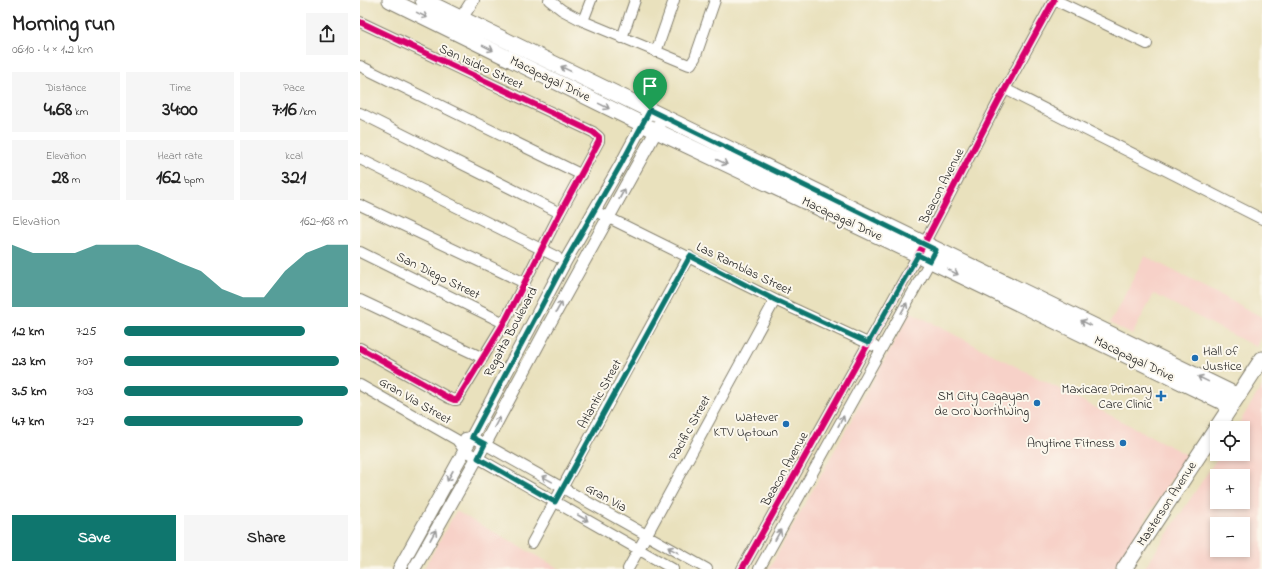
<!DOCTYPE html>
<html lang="en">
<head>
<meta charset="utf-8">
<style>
	:root { --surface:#fff; --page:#f6f6f6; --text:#222; --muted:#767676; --accent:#0f766e }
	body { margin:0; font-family:"Indie Flower",sans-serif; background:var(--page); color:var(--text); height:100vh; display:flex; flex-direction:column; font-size:15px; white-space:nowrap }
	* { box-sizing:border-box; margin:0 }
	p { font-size:13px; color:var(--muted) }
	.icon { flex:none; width:22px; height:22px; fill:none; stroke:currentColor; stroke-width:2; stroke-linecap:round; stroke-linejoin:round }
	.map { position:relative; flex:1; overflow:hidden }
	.side { display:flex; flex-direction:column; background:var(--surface); width:360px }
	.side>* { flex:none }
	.controls { position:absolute; left:850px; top:421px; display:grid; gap:8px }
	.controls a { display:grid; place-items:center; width:40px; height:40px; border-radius:0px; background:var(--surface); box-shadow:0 2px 6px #0003; font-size:20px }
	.pin { position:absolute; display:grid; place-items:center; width:34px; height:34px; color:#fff; margin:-41px -17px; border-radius:50% 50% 50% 0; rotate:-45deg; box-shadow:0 0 4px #0007 }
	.pin .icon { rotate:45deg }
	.round { display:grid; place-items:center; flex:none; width:42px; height:42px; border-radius:0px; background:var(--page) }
	.head { display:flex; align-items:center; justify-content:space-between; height:68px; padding:0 12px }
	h1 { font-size:22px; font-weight:700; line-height:30px }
	.metrics { display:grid; grid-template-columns:repeat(3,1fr); gap:6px; height:68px; padding:4px 12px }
	.metrics div { display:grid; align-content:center; border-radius:0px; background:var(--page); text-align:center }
	.metrics b { font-size:20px; font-weight:700 }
	.metrics small { font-size:11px; font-weight:400 }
	.metrics p { font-size:11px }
	.chart { height:112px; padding:8px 12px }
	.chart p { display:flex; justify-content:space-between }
	.chart svg { width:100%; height:72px; margin-top:4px; fill:var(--accent); opacity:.7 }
	.primary-button { display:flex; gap:8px; margin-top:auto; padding:8px 12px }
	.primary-button a { flex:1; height:46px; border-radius:0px; background:var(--accent); color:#fff; font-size:16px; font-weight:700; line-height:46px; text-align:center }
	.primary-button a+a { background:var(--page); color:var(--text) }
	ul { padding:0 12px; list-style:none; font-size:13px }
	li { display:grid; grid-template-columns:64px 48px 1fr; align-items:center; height:30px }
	li i { height:10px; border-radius:5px; background:var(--accent) }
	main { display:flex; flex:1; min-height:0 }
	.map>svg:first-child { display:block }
</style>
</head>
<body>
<main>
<section class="side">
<div class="head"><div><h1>Morning run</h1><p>06:10 · 4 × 1.2 km</p></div><a class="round"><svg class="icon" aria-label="share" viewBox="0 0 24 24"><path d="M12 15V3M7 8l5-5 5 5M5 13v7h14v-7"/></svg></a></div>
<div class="metrics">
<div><p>Distance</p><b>4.68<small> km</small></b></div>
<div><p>Time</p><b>34:00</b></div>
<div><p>Pace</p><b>7:16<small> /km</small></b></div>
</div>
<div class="metrics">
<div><p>Elevation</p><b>28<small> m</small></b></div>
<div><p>Heart rate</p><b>162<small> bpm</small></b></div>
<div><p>kcal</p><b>321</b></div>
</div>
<div class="chart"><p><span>Elevation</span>162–168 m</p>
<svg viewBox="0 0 160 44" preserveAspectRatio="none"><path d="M0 44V6L10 11L20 11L30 11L40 6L50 6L60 6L70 11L80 17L90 22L100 33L110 38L120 38L130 22L140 11L150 6L160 6V44z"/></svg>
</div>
<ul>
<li><b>1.2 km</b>7:25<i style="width:81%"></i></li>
<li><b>2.3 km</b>7:07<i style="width:96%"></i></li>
<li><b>3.5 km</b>7:03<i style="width:100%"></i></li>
<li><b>4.7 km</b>7:27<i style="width:80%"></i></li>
</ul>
<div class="primary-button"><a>Save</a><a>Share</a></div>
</section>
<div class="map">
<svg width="902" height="569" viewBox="0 0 902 569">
	<rect width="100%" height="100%" fill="#fbf7ec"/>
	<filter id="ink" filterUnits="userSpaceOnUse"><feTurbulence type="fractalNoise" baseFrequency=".025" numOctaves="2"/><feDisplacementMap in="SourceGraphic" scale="8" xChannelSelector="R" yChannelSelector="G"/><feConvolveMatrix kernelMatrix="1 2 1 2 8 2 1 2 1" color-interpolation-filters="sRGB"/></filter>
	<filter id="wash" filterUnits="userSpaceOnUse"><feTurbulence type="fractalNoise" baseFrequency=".012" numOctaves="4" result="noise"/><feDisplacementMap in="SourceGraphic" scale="16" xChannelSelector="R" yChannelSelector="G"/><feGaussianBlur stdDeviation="0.9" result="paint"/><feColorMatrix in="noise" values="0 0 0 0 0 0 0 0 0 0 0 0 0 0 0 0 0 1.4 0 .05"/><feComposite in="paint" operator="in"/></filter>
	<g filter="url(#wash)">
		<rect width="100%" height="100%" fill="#e9e1bd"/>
		<path fill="#f7d1c8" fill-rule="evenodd" d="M 785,256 L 902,317 L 902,335 L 896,347 L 794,294 L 772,335 L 750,323 Z
			M 551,312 L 827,455 L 754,569 L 409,569 Z
			M 902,386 L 902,569 L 784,569 L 860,454 L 883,454 L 883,428 L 876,428 ZM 857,476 L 883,476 L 883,502 L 857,502 ZM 857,524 L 883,524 L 883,550 L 857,550 Z
			M 96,511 L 200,569 L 64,569 Z"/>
	</g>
	<g filter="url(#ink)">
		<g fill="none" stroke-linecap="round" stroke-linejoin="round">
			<g stroke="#827e6c" stroke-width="12">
				<path id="minor" d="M 189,0 L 202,10 L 223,21 L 329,65 L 331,64 L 335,58 L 355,0
					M 695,0 L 787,44
					M 223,21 L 231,0
					M 0,22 L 233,132 L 239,137 L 239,141 L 200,213 L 144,323 L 97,400 L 94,400 L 89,398 L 0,348
					M 262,38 L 275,0
					M 296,52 L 314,0
					M 0,66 L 222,175
					M 645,89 L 902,219
					M 0,113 L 200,213
					M 0,159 L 197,257
					M 0,205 L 165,283
					M 235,211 L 415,300 L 514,346
					M 0,252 L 144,323
					M 0,300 L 123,358
					M 0,385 L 97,440 L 104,450 L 313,569
					M 105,438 L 112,437 L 347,569
					M 172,543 L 329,256
					M 268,569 L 415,300
					M 382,569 L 564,244 L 638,102 L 694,0
					M 399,569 L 573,256"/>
			</g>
			<g stroke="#827e6c" stroke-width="14">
				<path id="tertiary" d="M 97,25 L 113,0
					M 39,569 L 112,437 L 206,260 L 260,166 L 290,110
					M 54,569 L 125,444 L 187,328 L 300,124"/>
			</g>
			<g stroke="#827e6c" stroke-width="17">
				<path id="primary" d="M 30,0 L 282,124 L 571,261 L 871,406
					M 63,0 L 878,396
					M 764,569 L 902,359"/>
			</g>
			<use href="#minor" stroke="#fff" stroke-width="10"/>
			<use href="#tertiary" stroke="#fff" stroke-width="12"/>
			<use href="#primary" stroke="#fff" stroke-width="15"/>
			<g stroke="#fbf7ec" stroke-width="8">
				<path id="cycleway" d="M 0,22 L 233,132 L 239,137 L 239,141 L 200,213 L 144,323 L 97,400 L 94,400 L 89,398 L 0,348
					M 382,569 L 564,244 L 638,102 L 694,0"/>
			</g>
			<use href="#cycleway" stroke="#d6006c" stroke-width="6"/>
		</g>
		<defs><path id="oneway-shaft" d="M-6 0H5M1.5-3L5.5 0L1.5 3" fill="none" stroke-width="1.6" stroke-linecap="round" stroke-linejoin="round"/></defs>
		<g stroke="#999">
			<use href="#oneway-shaft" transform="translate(62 15) rotate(26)"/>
			<use href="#oneway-shaft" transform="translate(128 48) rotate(26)"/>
			<use href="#oneway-shaft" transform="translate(206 69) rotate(-154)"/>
			<use href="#oneway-shaft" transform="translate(244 106) rotate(26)"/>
			<use href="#oneway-shaft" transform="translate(362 162) rotate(25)"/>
			<use href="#oneway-shaft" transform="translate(262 194) rotate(-61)"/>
			<use href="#oneway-shaft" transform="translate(593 272) rotate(26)"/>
			<use href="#oneway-shaft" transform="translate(199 307) rotate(-61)"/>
			<use href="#oneway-shaft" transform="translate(544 308) rotate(-61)"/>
			<use href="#oneway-shaft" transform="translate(726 323) rotate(-154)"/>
			<use href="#oneway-shaft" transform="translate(843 379) rotate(-154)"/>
			<use href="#oneway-shaft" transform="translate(481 421) rotate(-61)"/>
			<use href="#oneway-shaft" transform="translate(137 422) rotate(-62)"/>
			<use href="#oneway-shaft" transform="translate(90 476) rotate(119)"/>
			<use href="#oneway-shaft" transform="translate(187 479) rotate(-151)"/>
			<use href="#oneway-shaft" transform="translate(223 518) rotate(30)"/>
			<use href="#oneway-shaft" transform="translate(73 535) rotate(-61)"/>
			<use href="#oneway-shaft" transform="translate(418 535) rotate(-61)"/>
			<use href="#oneway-shaft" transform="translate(313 550) rotate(-151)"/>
		</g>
	</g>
	<g fill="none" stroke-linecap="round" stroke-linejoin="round" filter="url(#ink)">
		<g stroke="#fff" stroke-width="8">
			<path id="route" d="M 290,110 L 576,250 L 570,261 L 558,255 L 508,343 L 415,300 L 330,256 L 195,502 L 118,458 L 125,444 L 112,437 L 206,260 L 260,166 Z"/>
		</g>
		<use href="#route" stroke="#0f766e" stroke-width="5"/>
	</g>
	<g fill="#1f6fb2" stroke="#fbf7ec" stroke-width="1.5">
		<circle cx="835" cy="358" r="4"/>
		<path d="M799 390h4v4h4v4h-4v4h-4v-4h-4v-4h4z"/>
		<circle cx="677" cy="403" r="4"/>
		<circle cx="426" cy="424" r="4"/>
		<circle cx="763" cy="443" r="4"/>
	</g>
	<g text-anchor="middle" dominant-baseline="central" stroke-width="4" stroke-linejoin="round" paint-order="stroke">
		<g font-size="13" fill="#1c1c1c" stroke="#fbf7ec">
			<text transform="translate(121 67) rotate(25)">San Isidro Street</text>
			<text transform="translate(190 79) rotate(26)">Macapagal Drive</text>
			<text transform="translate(582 186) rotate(-63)">Beacon Avenue</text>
			<text transform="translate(482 219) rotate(25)">Macapagal Drive</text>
			<text transform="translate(384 269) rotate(26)">Las Ramblas Street</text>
			<text transform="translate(78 276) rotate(26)">San Diego Street</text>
			<text transform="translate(151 332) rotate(-62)">Regatta Boulevard</text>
			<text transform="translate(774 359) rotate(26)">Macapagal Drive</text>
			<text transform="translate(240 394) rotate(-61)">Atlantic Street</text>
			<text transform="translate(55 401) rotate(30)">Gran Via Street</text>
			<text transform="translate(330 428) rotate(-61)">Pacific Street</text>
			<text transform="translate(425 469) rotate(-61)">Beacon Avenue</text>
			<text transform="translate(246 498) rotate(29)">Gran Via</text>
			<text transform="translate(807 504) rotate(-57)">Masterson Avenue</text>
		</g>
		<g font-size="13" fill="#1c1c1c" stroke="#fbf7ec" text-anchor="end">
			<text x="843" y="351" text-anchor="start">Hall of<tspan x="843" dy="15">Justice</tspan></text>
			<text x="792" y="389">Maxicare Primary<tspan x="792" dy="15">Care Clinic</tspan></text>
			<text x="669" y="396">SM City Cagayan<tspan x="669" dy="15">de Oro NorthWing</tspan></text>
			<text x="418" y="417">Watever<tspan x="418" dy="15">KTV Uptown</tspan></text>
			<text x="755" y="443">Anytime Fitness</text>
		</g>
	</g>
</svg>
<div class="controls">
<a><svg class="icon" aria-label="locate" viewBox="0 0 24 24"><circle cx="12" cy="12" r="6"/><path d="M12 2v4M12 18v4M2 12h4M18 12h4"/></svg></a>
<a>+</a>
<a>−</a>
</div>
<div class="pin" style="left:290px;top:110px;background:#1e9e55"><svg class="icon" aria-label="arrive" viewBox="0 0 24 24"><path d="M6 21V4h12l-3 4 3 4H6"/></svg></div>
</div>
</main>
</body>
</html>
